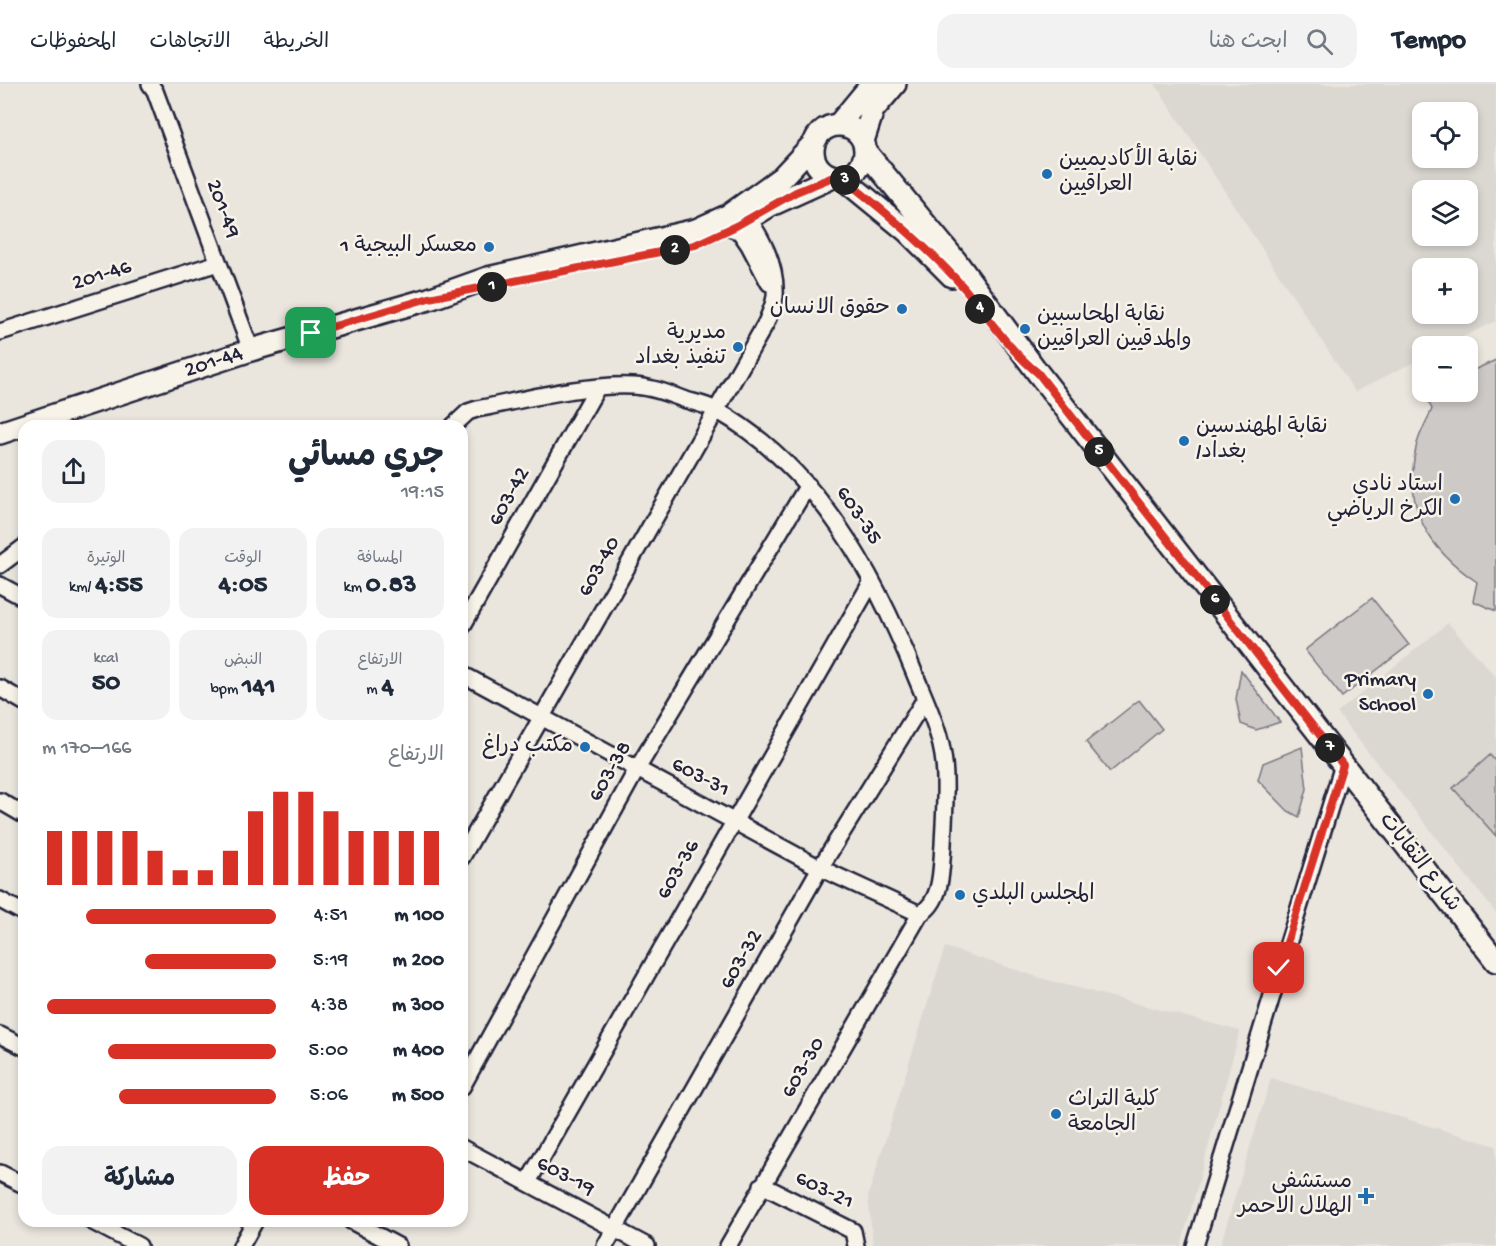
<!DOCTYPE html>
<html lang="ar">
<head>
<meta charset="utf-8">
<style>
	:root { --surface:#fff; --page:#f2f2f3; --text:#1f2937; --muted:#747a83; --line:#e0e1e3; --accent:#d93025 }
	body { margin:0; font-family:"Gochi Hand","Playpen Sans Arabic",sans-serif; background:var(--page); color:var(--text); direction:rtl; height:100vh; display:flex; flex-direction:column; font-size:22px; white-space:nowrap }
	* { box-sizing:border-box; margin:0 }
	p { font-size:20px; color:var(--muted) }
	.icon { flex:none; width:33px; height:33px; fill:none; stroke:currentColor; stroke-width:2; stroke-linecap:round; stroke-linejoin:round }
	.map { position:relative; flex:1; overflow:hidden; direction:ltr }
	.drawer { position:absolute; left:18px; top:336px; width:450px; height:807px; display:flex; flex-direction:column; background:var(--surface); border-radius:18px; box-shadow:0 3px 9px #0003; direction:rtl }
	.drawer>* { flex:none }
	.tools { position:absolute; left:1412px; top:18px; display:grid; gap:12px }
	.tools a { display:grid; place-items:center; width:66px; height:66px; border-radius:12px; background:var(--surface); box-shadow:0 3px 9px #0003; font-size:30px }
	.pin { position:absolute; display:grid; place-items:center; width:51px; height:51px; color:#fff; margin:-26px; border-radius:12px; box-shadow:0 3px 9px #0006 }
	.km { position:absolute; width:30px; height:30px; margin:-15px; border-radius:50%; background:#222; color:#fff; font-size:16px; line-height:30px; text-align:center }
	.round { display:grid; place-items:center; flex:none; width:63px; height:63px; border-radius:18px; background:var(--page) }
	.overview { display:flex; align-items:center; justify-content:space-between; height:102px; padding:0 24px }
	h1 { font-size:33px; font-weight:700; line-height:45px }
	.figures { display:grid; grid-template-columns:repeat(3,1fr); gap:9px; height:102px; padding:6px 24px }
	.figures div { display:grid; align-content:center; border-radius:15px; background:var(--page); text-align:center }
	.figures b { font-size:26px; font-weight:700 }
	.figures small { font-size:16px; font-weight:400 }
	.figures p { font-size:16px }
	.chart { height:168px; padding:12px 24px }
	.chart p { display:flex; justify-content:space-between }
	.chart svg { width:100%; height:108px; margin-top:6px; stroke:var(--accent); stroke-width:6 }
	.button { display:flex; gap:12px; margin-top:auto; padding:12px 24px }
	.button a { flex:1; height:69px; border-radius:18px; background:var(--accent); color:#fff; font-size:24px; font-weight:700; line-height:69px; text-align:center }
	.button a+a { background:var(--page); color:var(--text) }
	ul { padding:0 24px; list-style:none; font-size:20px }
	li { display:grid; grid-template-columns:96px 72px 1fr; align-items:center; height:45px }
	li i { height:15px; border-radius:8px; background:var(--accent) }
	header { display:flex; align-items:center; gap:36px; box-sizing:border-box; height:84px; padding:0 30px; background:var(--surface); border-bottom:2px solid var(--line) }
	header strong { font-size:28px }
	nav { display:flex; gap:33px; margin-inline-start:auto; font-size:21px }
	.search { width:420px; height:54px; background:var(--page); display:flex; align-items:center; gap:15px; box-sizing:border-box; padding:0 21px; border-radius:18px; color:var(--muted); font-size:22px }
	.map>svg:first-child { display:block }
</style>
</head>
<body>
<header>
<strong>Tempo</strong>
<div class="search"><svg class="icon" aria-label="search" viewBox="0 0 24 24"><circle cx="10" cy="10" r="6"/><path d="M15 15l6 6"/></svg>ابحث هنا</div>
<nav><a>الخريطة</a><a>الاتجاهات</a><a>المحفوظات</a></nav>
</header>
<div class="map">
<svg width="1496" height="1162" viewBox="0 0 1496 1162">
	<rect width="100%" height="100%" fill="#eae6de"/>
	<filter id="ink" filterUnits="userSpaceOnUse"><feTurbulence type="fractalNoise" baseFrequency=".0167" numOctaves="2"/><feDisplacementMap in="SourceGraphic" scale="12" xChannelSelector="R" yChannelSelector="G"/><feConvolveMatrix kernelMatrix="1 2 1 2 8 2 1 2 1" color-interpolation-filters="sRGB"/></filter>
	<g filter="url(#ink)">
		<path fill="#dbd8d2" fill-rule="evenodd" d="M 1155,0 L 1496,0 L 1496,237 L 1445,262 L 1422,262 L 1422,274 L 1355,308 ZM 1422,28 L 1467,28 L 1467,74 L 1422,74 ZM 1422,106 L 1467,106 L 1467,152 L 1422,152 ZM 1467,184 L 1467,230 L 1422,230 L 1422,184 Z
			M 1448,539 L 1496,593 L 1496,829 L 1337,629 Z
			M 945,863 L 1044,895 L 1240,947 L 1181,1162 L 873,1162 L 868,1112 Z
			M 1271,994 L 1496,1062 L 1496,1162 L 1220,1162 Z"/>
		<path fill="#cdc9c6" stroke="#787680" stroke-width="1.5" d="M 1496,276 L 1496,527 L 1473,517 L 1477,498 C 1428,465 1403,424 1416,364 C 1418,351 1427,337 1432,325 L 1423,308 L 1467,308 L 1467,289 Z
			M 1372,514 L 1409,561 L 1342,613 L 1305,566 Z
			M 1241,586 L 1280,638 L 1256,646 L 1241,640 L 1236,615 Z
			M 1139,616 L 1162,645 L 1110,688 L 1086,658 Z
			M 1302,663 L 1307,705 L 1299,733 L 1288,727 L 1258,696 L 1263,679 Z
			M 1490,671 L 1496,678 L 1496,752 L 1453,704 Z"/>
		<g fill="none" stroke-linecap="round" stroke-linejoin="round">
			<g stroke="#22223b" stroke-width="20">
				<path id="street" d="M 150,0 L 155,7 L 251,266
					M 731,135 L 749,161 L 769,199
					M 0,248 L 218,179
					M 453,342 L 468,328 L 477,325 C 523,316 588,299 634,302 C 652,303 669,310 686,316 C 696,319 707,321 716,326 C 818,384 874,488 916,593 C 927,620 941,649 944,679 C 947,705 944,734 943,761 C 941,784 943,817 920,830 L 728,1162
					M 0,481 L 24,463
					M 0,501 L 24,514
					M 462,543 L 597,304
					M 462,590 L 820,784 L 920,830
					M 0,604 L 24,618
					M 0,717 L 24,731
					M 462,773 L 766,239 C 769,231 774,221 775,212 C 777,181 761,152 743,127
					M 0,816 L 24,829
					M 0,951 L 24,963
					M 462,1003 L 637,685 L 808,401
					M 462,1064 L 647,1162
					M 0,1089 L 24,1101
					M 528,1098 L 872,497
					M 762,1101 L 853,1147 L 856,1162
					M 91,1137 L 139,1162
					M 351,1137 L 398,1162
					M 241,1162 L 255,1137
					M 605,1162 L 820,784 L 925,615
					M 1195,1162 L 1343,681"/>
			</g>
			<g stroke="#22223b" stroke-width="26">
				<path id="secondary" d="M 839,40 L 872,0
					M813 67a26 26 0 1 1 52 0a26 26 0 1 1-52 0Z
					M 863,57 L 873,26 L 895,0
					M 865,67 L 955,176 L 1038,289 L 1496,877
					M 841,93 L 908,148 L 952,192
					M 735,143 L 769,122 L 833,93
					M 0,349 L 251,266 L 429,215 L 488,194 L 696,146 L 729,131 L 782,93 L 813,60"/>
			</g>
			<use href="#street" stroke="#f7f3e8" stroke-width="15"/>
			<use href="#secondary" stroke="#f7f3e8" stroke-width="21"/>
		</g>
	</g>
	<g fill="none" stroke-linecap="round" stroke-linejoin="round" filter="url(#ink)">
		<g stroke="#fff" stroke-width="12">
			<path id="route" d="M 311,249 L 429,214 L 695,161 L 736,142 L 796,108 L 833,93 L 841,93 C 885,127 928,163 965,205 C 988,233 1009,266 1038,289 L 1343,681 L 1279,884"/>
		</g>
		<use href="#route" stroke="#d93025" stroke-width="8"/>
	</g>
	<g fill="#1f6fb2" stroke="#f7f3e8" stroke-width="2">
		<circle cx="1047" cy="90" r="6"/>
		<circle cx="489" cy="163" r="6"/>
		<circle cx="902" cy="225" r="6"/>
		<circle cx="1025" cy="245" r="6"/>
		<circle cx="738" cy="263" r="6"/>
		<circle cx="1184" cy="357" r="6"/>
		<circle cx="1455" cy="415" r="6"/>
		<circle cx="1428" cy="610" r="6"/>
		<circle cx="585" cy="663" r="6"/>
		<circle cx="960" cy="811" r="6"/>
		<circle cx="1056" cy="1030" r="6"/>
		<path d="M1363 1103h6v6h6v6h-6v6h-6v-6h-6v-6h6z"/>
	</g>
	<g text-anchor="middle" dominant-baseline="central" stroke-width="5" stroke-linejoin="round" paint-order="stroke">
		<g font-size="22" fill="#22223b" stroke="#f7f3e8" text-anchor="end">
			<text x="1059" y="77" text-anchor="start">نقابة الأكاديميين<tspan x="1059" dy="25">العراقيين</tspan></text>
			<text x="477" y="163">معسكر البيجية 1</text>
			<text x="890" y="225">حقوق الانسان</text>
			<text x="1037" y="232" text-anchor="start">نقابة المحاسبين<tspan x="1037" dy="25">والمدقيين العراقيين</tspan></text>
			<text x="726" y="250">مديرية<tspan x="726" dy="25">تنفيذ بغداد</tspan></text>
			<text x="1196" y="344" text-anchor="start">نقابة المهندسين<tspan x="1196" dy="25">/بغداد</tspan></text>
			<text x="1443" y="402">استاد نادي<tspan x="1443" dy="25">الكرخ الرياضي</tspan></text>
			<text x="1416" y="597">Primary<tspan x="1416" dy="25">School</tspan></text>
			<text x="573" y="663">مكتب دراغ</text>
			<text x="972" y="811" text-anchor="start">المجلس البلدي</text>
			<text x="1068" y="1017" text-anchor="start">كلية التراث<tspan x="1068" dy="25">الجامعة</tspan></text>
			<text x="1352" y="1099">مستشفى<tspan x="1352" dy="25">الهلال الاحمر</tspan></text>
		</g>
		<g font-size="22" fill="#22223b" stroke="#f7f3e8">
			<text transform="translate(222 125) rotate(69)">201-49</text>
			<text transform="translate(102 192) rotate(-17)">201-46</text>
			<text transform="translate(214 279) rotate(-18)">201-44</text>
			<text transform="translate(510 413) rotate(-61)">603-42</text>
			<text transform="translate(858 432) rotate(56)">603-35</text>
			<text transform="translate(600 483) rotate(-61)">603-40</text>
			<text transform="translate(611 688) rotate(-60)">603-38</text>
			<text transform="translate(700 694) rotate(28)">603-31</text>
			<text transform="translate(1419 779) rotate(52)">شارع النقابات</text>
			<text transform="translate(679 786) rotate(-60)">603-36</text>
			<text transform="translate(742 876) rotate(-60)">603-32</text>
			<text transform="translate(804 984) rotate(-60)">603-30</text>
			<text transform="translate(565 1093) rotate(28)">603-19</text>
			<text transform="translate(824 1107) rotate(26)">603-21</text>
		</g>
	</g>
</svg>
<div class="tools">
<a><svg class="icon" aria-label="locate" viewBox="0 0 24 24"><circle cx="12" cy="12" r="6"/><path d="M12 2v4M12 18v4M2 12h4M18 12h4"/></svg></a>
<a><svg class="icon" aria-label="layers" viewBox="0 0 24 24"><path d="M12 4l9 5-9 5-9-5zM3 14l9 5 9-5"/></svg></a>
<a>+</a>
<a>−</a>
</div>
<div class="pin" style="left:311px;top:249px;background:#1e9e55"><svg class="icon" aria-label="arrive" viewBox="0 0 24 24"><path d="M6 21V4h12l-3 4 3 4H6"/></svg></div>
<div class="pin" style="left:1279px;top:884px;background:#d93025"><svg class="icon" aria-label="check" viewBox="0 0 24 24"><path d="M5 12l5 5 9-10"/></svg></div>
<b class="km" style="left:492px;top:203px">1</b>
<b class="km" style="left:675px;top:166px">2</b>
<b class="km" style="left:845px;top:96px">3</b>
<b class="km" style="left:980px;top:225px">4</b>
<b class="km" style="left:1099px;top:368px">5</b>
<b class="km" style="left:1215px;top:516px">6</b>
<b class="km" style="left:1330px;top:664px">7</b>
<section class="drawer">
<div class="overview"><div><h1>جري مسائي</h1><p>19:15</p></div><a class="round"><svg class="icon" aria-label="share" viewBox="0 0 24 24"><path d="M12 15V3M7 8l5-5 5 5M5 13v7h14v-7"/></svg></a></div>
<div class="figures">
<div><p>المسافة</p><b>0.83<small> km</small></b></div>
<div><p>الوقت</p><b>4:05</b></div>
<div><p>الوتيرة</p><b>4:55<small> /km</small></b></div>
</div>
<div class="figures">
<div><p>الارتفاع</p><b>4<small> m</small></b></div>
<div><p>النبض</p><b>141<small> bpm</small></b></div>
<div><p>kcal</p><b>50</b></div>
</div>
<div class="chart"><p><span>الارتفاع</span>166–170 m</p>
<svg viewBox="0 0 160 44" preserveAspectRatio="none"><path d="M5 44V22M15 44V22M25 44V22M35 44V22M45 44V30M55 44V38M65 44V38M75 44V30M85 44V14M95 44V6M105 44V6M115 44V14M125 44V22M135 44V22M145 44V22M155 44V22"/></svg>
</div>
<ul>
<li><b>100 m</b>4:51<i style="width:81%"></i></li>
<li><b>200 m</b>5:19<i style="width:56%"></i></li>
<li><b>300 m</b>4:38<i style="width:98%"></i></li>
<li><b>400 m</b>5:00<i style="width:72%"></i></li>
<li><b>500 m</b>5:06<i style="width:67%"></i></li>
</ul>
<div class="button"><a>حفظ</a><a>مشاركة</a></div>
</section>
</div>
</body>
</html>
